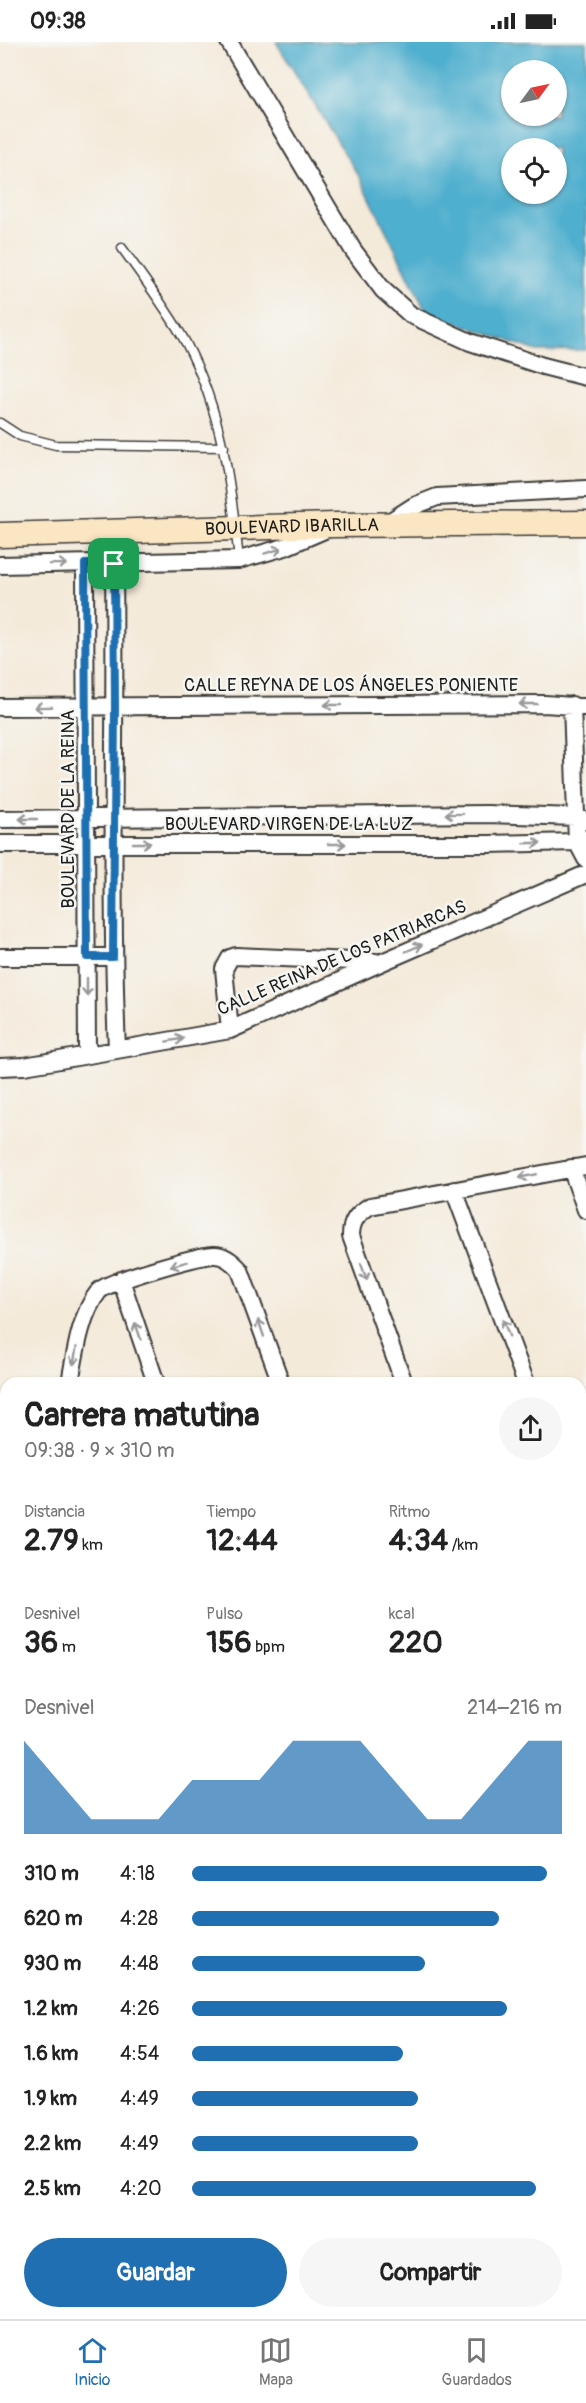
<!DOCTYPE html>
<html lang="es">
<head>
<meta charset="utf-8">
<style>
	:root { --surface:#fff; --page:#f6f6f6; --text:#222; --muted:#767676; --line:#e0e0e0; --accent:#1f6fb2 }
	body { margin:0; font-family:Pangolin,sans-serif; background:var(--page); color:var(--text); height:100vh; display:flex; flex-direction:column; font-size:22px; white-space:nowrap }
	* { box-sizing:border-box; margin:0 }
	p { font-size:20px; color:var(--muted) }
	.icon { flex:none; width:33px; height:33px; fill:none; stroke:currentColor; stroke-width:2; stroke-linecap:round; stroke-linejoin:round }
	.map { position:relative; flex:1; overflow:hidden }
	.side { position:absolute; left:0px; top:1335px; width:586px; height:942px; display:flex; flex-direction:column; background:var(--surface); border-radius:18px 18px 0 0; box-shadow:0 2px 4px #0004 }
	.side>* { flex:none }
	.needle { width:39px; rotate:57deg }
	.controls { position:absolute; left:501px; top:18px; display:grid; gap:12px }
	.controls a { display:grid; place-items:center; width:66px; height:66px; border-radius:50%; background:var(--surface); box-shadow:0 2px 4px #0004; font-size:30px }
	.pin { position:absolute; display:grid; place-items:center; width:51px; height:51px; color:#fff; margin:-26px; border-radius:12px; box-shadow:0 3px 9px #0006 }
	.round { display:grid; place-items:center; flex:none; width:63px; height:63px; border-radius:32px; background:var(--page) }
	.overview { display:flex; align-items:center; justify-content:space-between; height:102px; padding:0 24px }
	h1 { font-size:33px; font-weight:700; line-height:45px }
	.metrics { display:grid; grid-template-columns:repeat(3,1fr); gap:9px; height:102px; padding:6px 24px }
	.metrics div { display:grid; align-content:center }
	.metrics b { font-size:30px; font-weight:700 }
	.metrics small { font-size:16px; font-weight:400 }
	.metrics p { font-size:16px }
	.chart { height:168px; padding:12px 24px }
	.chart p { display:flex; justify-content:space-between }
	.chart svg { width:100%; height:108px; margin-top:6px; fill:var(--accent); opacity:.7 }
	.button { display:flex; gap:12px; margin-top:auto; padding:12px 24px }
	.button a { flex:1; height:69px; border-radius:36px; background:var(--accent); color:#fff; font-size:24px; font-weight:700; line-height:69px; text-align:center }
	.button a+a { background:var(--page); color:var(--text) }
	ul { padding:0 24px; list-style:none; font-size:20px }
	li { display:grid; grid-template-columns:96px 72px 1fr; align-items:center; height:45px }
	li i { height:15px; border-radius:8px; background:var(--accent) }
	.status { display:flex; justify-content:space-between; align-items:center; height:42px; padding:0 30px; background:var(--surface); direction:ltr }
	.status svg { height:16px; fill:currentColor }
	.tabs { display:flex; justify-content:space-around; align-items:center; height:84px; border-top:2px solid var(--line); background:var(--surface); font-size:16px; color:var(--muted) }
	.tabs a { display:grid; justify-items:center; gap:3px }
	.tabs .selected { color:var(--accent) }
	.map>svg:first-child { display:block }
</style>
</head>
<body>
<div class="status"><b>09:38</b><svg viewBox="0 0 49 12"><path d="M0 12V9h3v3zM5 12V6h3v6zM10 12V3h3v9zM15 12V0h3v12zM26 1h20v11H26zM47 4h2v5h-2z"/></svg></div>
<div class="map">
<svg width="586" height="2277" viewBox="0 0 586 2277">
	<rect width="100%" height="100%" fill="#f6f6f2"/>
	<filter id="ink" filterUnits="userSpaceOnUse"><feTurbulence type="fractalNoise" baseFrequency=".0167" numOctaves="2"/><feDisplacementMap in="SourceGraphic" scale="12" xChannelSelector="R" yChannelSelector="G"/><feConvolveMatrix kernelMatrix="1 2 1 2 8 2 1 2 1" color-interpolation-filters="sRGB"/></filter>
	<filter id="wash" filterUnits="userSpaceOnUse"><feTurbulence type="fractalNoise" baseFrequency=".008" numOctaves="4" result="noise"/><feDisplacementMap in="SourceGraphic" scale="24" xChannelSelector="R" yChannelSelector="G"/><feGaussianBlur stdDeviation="1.35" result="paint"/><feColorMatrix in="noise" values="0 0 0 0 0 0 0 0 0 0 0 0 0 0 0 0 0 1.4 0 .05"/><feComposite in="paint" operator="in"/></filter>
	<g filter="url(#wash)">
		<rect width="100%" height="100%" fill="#f4eada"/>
		<path fill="#4fafce" stroke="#366675" stroke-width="1.5" fill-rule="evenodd" d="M 276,0 L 586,0 L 586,308 L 537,309 L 426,270 L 360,136 ZM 512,28 L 556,28 L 556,74 L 512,74 ZM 512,106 L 556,106 L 556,152 L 512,152 Z"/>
	</g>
	<g filter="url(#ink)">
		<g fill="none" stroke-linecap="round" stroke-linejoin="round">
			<g stroke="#3c3b38" stroke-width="11">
				<path id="lane" d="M 122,206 C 144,237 167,267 186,301 C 222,369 231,443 239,518
					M 0,381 L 20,394 L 56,403 L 224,405"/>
			</g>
			<g stroke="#3c3b38" stroke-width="20">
				<path id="street" d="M 229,0 L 353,208 L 383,248 L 411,273 L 470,300 L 543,324 L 586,335
					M 386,482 L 414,464 L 437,455 L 586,447
					M 85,522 L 87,1013
					M 114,522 C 116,684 110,846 117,1007
					M 0,523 L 239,518 L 285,505 L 329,486
					M 572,663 L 577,800 L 586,817
					M 0,665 L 545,662 L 586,665
					M 0,777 L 487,772 L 576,775 L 586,779
					M 0,802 L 489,802 L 577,800 L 586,797
					M 0,915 L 113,915
					M 230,988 L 224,927 L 230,916 L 236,914 L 376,920
					M 0,1025 L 24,1024 L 54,1019 L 230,988 L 380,921 L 586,832
					M 571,1126 L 586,1168
					M 454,1148 L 526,1341
					M 121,1238 L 156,1341
					M 70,1341 C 75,1313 80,1272 99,1249 C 108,1239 197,1214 213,1213 C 224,1212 233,1220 240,1228 L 281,1341
					M 404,1341 L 351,1194 C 351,1179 357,1172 370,1164 L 586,1124
					M 580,1486 L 586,1501
					M 0,1614 L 6,1595
					M 0,1650 L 6,1650
					M 580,1694 L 586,1688
					M 580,1747 L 586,1760
					M 0,1767 L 6,1767
					M 580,1823 L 586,1820
					M 580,1870 L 586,1867
					M 0,1917 L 6,1919
					M 580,1967 L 586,1967
					M 0,2045 L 6,2047
					M 0,2095 L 6,2097
					M 580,2116 L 586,2112
					M 38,2271 L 39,2277
					M 162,2271 L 163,2277
					M 285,2271 L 286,2277
					M 341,2271 L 366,2277"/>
			</g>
			<g stroke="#3c3b38" stroke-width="27">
				<g id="secondary">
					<path id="s1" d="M 0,493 L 335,483 L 586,481"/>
				</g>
			</g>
			<use href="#lane" stroke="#fff" stroke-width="8"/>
			<use href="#street" stroke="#fff" stroke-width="16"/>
			<use href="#secondary" stroke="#fbe6c3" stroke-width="24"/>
		</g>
		<defs><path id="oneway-shaft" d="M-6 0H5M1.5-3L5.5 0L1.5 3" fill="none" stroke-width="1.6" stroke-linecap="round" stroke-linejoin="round" transform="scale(1.5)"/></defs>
		<g stroke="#999">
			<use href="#oneway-shaft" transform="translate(273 509) rotate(-17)"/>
			<use href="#oneway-shaft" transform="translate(58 522) rotate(-1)"/>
			<use href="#oneway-shaft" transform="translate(528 662) rotate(180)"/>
			<use href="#oneway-shaft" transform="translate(333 663) rotate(180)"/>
			<use href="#oneway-shaft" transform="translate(43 665) rotate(179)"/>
			<use href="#oneway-shaft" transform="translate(454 772) rotate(179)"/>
			<use href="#oneway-shaft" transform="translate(28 777) rotate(180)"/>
			<use href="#oneway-shaft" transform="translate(142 801)"/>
			<use href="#oneway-shaft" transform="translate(532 801) rotate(-2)"/>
			<use href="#oneway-shaft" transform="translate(337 802)"/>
			<use href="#oneway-shaft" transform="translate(414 906) rotate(-23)"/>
			<use href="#oneway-shaft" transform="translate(87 945) rotate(90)"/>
			<use href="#oneway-shaft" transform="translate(175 998) rotate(-10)"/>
			<use href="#oneway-shaft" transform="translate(528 1134) rotate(169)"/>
			<use href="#oneway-shaft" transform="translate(179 1222) rotate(165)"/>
			<use href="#oneway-shaft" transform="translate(364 1230) rotate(70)"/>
			<use href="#oneway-shaft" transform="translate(261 1286) rotate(-109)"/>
			<use href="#oneway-shaft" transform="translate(506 1286) rotate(-111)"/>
			<use href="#oneway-shaft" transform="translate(138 1289) rotate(-109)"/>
			<use href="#oneway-shaft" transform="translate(75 1314) rotate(100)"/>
		</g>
	</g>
	<g fill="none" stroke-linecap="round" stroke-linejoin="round" filter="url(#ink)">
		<g stroke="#fff" stroke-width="12">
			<path id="route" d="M 85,522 L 114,522 L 115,664 L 113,915 L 87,915 Z"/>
		</g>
		<use href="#route" stroke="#1f6fb2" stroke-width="8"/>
	</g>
	<g text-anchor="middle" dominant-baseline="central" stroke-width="5" stroke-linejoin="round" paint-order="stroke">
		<g font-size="18" fill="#1c1c1c" stroke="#f6f6f2">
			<text stroke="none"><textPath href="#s1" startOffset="292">BOULEVARD IBARILLA</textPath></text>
			<text x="351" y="643">CALLE REYNA DE LOS ÁNGELES PONIENTE</text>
			<text transform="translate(68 767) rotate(-90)">BOULEVARD DE LA REINA</text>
			<text x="289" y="782">BOULEVARD VIRGEN DE LA LUZ</text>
			<text transform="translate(342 916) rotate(-23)">CALLE REINA DE LOS PATRIARCAS</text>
		</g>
	</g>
</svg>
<div class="controls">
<a><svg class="needle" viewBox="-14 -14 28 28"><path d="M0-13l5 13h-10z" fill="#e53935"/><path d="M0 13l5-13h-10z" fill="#767676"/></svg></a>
<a><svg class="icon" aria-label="locate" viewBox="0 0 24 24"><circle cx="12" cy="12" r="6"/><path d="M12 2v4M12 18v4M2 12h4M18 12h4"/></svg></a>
</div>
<div class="pin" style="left:114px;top:522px;background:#1e9e55"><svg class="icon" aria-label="arrive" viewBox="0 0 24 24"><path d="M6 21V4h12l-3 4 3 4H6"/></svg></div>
<section class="side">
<div class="overview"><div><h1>Carrera matutina</h1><p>09:38 · 9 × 310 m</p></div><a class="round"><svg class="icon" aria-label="share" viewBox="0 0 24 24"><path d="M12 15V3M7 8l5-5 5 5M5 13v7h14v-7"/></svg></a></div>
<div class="metrics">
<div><p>Distancia</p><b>2.79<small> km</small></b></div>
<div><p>Tiempo</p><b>12:44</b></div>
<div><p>Ritmo</p><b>4:34<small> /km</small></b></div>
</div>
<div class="metrics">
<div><p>Desnivel</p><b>36<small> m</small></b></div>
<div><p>Pulso</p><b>156<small> bpm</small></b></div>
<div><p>kcal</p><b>220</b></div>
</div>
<div class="chart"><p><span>Desnivel</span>214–216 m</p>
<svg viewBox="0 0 160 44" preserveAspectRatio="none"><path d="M0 44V6L10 22L20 38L30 38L40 38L50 22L60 22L70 22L80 6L90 6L100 6L110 22L120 38L130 38L140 22L150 6L160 6V44z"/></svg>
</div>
<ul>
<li><b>310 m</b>4:18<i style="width:96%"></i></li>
<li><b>620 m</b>4:28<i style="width:83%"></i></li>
<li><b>930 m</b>4:48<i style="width:63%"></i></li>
<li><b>1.2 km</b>4:26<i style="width:85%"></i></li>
<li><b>1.6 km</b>4:54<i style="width:57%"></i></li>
<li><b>1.9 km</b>4:49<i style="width:61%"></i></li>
<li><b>2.2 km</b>4:49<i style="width:61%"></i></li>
<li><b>2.5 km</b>4:20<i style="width:93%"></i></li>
</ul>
<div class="button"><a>Guardar</a><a>Compartir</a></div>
</section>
</div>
<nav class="tabs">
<a class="selected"><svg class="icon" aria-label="home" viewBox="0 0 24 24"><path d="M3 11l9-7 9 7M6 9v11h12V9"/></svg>Inicio</a>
<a><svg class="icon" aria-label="map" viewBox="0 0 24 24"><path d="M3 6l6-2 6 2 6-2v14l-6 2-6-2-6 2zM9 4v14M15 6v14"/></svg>Mapa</a>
<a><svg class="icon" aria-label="saved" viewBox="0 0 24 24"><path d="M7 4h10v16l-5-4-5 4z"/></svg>Guardados</a>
</nav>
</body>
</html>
